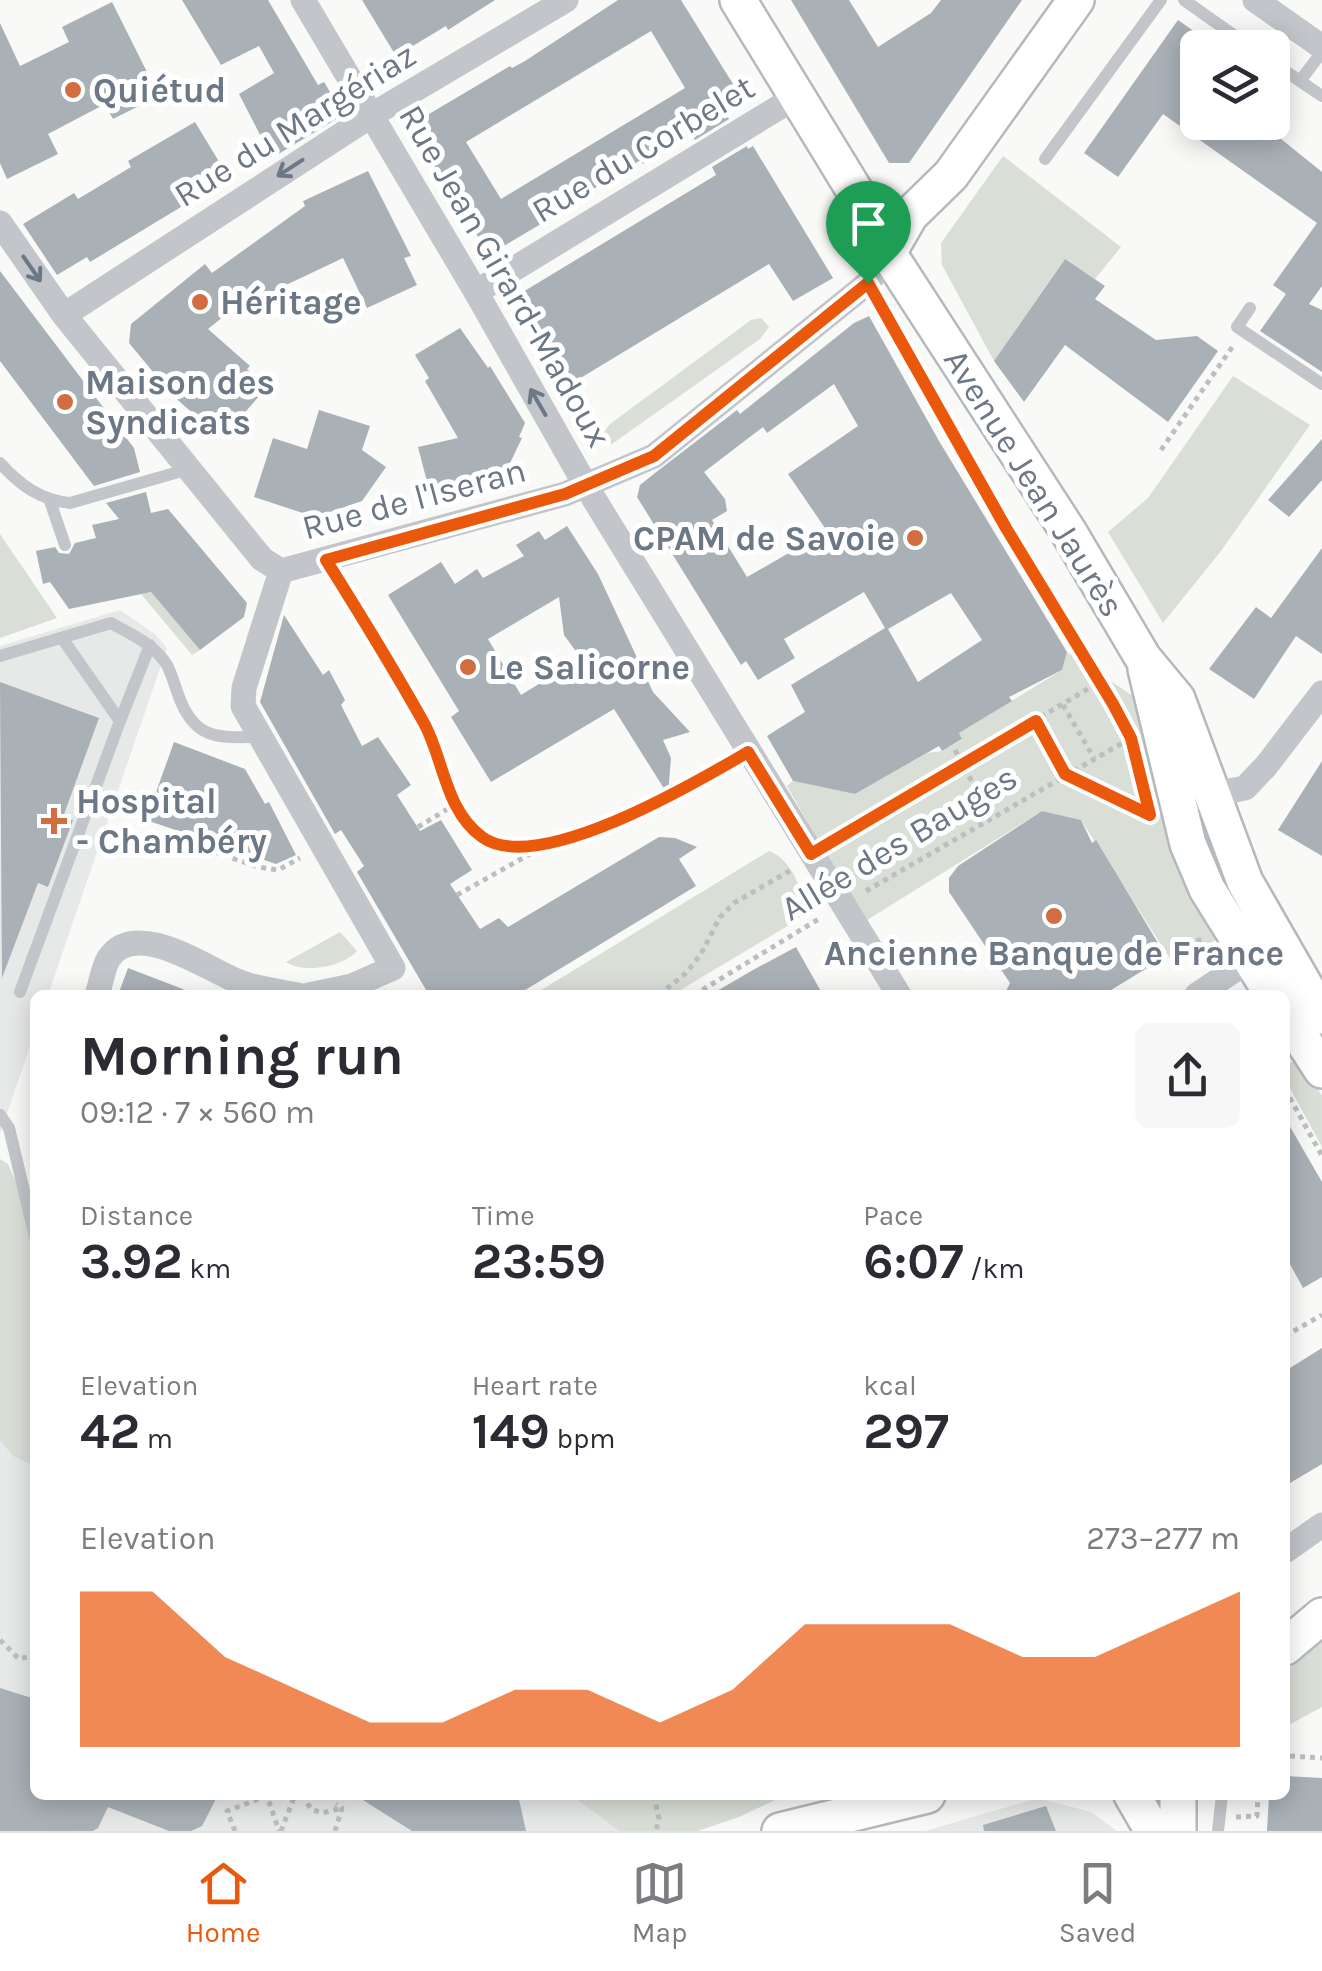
<!DOCTYPE html>
<html lang="en">
<head>
<meta charset="utf-8">
<style>
	:root { --surface:#fff; --page:#f7f7f7; --text:#2b2b33; --muted:#7c7c81; --line:#e1e1e2; --accent:#ea580c }
	body { margin:0; font-family:Karla,sans-serif; background:var(--page); color:var(--text); height:100vh; display:flex; flex-direction:column; font-size:38px; white-space:nowrap }
	* { box-sizing:border-box; margin:0 }
	p { font-size:32px; color:var(--muted) }
	.icon { flex:none; width:55px; height:55px; fill:none; stroke:currentColor; stroke-width:2; stroke-linecap:round; stroke-linejoin:round }
	.map { position:relative; flex:1; overflow:hidden }
	.details { position:absolute; left:30px; top:990px; width:1260px; height:810px; display:flex; flex-direction:column; background:var(--surface); border-radius:15px; box-shadow:0 5px 25px #0003 }
	.details>* { flex:none }
	.fabs { position:absolute; left:1180px; top:30px; display:grid; gap:20px }
	.fabs a { display:grid; place-items:center; width:110px; height:110px; border-radius:15px; background:var(--surface); box-shadow:0 5px 25px #0003; font-size:50px }
	.pin { position:absolute; display:grid; place-items:center; width:85px; height:85px; color:#fff; margin:-102px -42px; border-radius:50% 50% 50% 0; rotate:-45deg; box-shadow:0 0 10px #0007 }
	.pin .icon { rotate:45deg }
	.round { display:grid; place-items:center; flex:none; width:105px; height:105px; border-radius:15px; background:var(--page) }
	.overview { display:flex; align-items:center; justify-content:space-between; height:170px; padding:0 50px }
	h1 { font-size:55px; font-weight:700; line-height:75px }
	.figures { display:grid; grid-template-columns:repeat(3,1fr); gap:15px; height:170px; padding:10px 50px }
	.figures div { display:grid; align-content:center }
	.figures b { font-size:50px; font-weight:700 }
	.figures small { font-size:28px; font-weight:400 }
	.figures p { font-size:28px }
	.chart { height:280px; padding:20px 50px }
	.chart p { display:flex; justify-content:space-between }
	.chart svg { width:100%; height:180px; margin-top:10px; fill:var(--accent); opacity:.7 }
	.tabs { display:flex; justify-content:space-around; align-items:center; height:140px; border-top:2px solid var(--line); background:var(--surface); font-size:28px; color:var(--muted) }
	.tabs a { display:grid; justify-items:center; gap:5px }
	.tabs .on { color:var(--accent) }
	.map>svg:first-child { display:block }
</style>
</head>
<body>
<div class="map">
<svg width="1322" height="1831" viewBox="0 0 1322 1831">
	<rect width="100%" height="100%" fill="#f9faf8"/>
	<path fill="#e7e9e8" d="M 120,610 L 155,634 L 167,648 L 48,995 L 35,995 L 35,1032 L 0,1134 L 0,646 Z
		M 0,1175 L 35,1309 L 35,1795 L 571,1795 L 619,1831 L 0,1831 Z
		M 1038,1798 L 1091,1812 L 1117,1831 L 925,1831 Z"/>
	<path fill="#d9ded7" d="M 1003,156 L 1121,247 L 1095,279 L 1064,260 L 994,361 L 942,265 L 941,243 Z
		M 761,318 L 769,327 L 760,339 L 612,444 L 604,439 L 604,432 L 610,424 L 751,320 Z
		M 1233,376 L 1310,425 L 1221,551 L 1163,623 L 1108,532 L 1148,498 Z
		M 0,534 L 57,618 L 0,638 Z
		M 151,592 L 200,650 L 192,655 L 141,594 Z
		M 1067,652 L 1139,700 L 1222,937 L 1173,963 L 1081,820 L 1042,811 L 864,922 L 787,786 L 793,781 L 855,794 L 927,753 L 942,751 L 962,740 L 959,733 L 1062,670 Z
		M 769,851 C 790,858 806,892 803,913 L 796,921 L 672,995 L 533,995 Z
		M 340,932 L 357,951 C 343,967 304,974 286,962 Z
		M 1291,1062 L 1302,1062 L 1322,1096 L 1322,1147 L 1285,1079 L 1286,1068 Z
		M 0,1159 L 8,1164 L 19,1189 L 35,1248 L 35,1466 L 13,1456 L 0,1440 Z
		M 1322,1638 L 1322,1707 L 1285,1727 L 1285,1672 Z
		M 571,1795 L 786,1795 L 739,1817 L 698,1831 L 619,1831 Z"/>
	<path fill="#a9b0b6" fill-rule="evenodd" d="M 182,0 L 268,0 L 318,85 L 324,82 L 338,105 L 332,108 L 338,118 L 272,158 L 239,94 L 274,73 L 259,46 L 221,65 Z
		M 362,0 L 495,0 L 448,30 L 446,26 L 396,56 Z
		M 618,0 L 681,0 L 733,84 L 735,100 L 726,113 L 729,119 L 695,140 L 691,134 L 643,164 L 641,160 L 627,168 L 587,193 L 588,196 L 504,246 L 488,246 L 474,232 L 442,180 L 424,150 L 418,131 L 429,114 L 510,66 L 512,68 L 525,61 ZM 651,31 L 685,88 L 501,199 L 466,142 Z
		M 791,0 L 849,0 L 878,47 L 931,13 L 941,0 L 1022,0 L 909,163 L 889,163 Z
		M 112,2 L 159,96 L 113,119 L 105,104 L 48,134 L 58,154 L 7,179 L 0,163 L 0,23 L 20,66 L 69,42 L 62,27 Z
		M 1178,20 L 1198,34 L 1198,65 L 1189,77 L 1198,83 L 1198,122 L 1260,122 L 1322,172 L 1322,286 L 1309,304 L 1322,310 L 1322,372 L 1260,331 L 1286,294 L 1273,285 L 1317,223 L 1163,114 L 1118,177 L 1084,153 Z
		M 195,122 L 229,178 L 90,262 L 87,257 L 57,275 L 23,224 L 74,193 L 78,199 L 131,167 L 128,161 Z
		M 747,146 L 748,149 L 753,146 L 833,278 L 793,301 L 769,264 L 574,382 L 544,332 L 537,337 L 513,298 L 716,175 L 712,167 Z
		M 368,171 L 411,256 L 404,258 L 417,285 L 367,308 L 343,258 L 265,295 L 259,288 L 208,329 L 250,366 L 247,369 L 267,387 L 228,432 L 210,417 L 204,423 L 156,381 L 158,378 L 129,343 L 131,324 L 205,264 L 212,273 L 305,206 L 303,201 Z
		M 1065,259 L 1105,286 L 1095,299 L 1156,340 L 1197,336 L 1218,351 L 1168,422 L 1065,345 L 1024,402 L 994,361 Z
		M 0,271 L 134,448 L 140,472 L 94,486 L 0,361 Z
		M 869,316 L 939,441 L 1067,652 L 1062,670 L 1009,697 L 1012,701 L 959,733 L 962,739 L 942,751 L 939,746 L 855,794 L 793,781 L 767,736 L 805,712 L 791,685 L 885,628 L 864,592 L 784,639 L 795,658 L 758,680 L 746,661 L 741,665 L 637,497 L 640,485 L 655,473 L 737,410 L 740,414 L 854,323 ZM 834,384 L 858,426 L 788,474 L 827,531 L 747,577 L 712,520 L 727,511 L 725,499 L 704,472 L 763,427 L 767,433 ZM 951,593 L 982,640 L 918,682 L 888,629 Z
		M 460,328 L 488,368 L 490,366 L 525,423 L 519,437 L 522,438 L 501,482 L 431,497 L 418,447 L 458,438 L 425,381 L 429,378 L 415,355 Z
		M 319,410 L 370,426 L 362,450 L 386,467 L 362,501 L 315,517 L 254,497 L 273,438 L 307,449 Z
		M 1322,439 L 1322,480 L 1289,517 L 1268,500 Z
		M 146,492 L 151,513 L 168,509 L 247,603 L 244,617 L 200,650 L 151,592 L 69,609 L 50,582 L 43,584 L 36,551 L 55,547 L 59,553 L 69,554 L 75,543 L 96,538 L 92,525 L 119,519 L 106,503 Z
		M 567,526 L 598,574 L 653,692 L 690,732 L 663,740 L 671,758 L 668,795 L 614,709 L 491,782 L 451,717 L 459,711 L 388,595 L 441,562 L 455,584 L 477,569 L 483,578 L 524,556 L 516,545 L 539,531 L 545,540 ZM 559,597 L 564,635 L 581,658 L 521,695 L 488,639 Z
		M 1322,548 L 1322,654 L 1296,636 L 1254,699 L 1209,669 L 1256,607 L 1271,618 Z
		M 284,615 L 323,675 L 329,670 L 345,700 L 341,705 L 362,746 L 378,737 L 411,785 L 397,795 L 420,831 L 441,820 L 472,870 L 450,884 L 480,929 L 499,918 L 508,927 L 659,837 L 675,838 L 697,847 L 679,859 L 696,886 L 517,995 L 429,995 L 357,872 L 364,866 L 341,830 L 335,834 L 260,702 Z
		M 0,682 L 99,718 L 63,817 L 73,820 L 48,887 L 38,883 L 2,978 Z
		M 174,742 L 245,769 L 265,804 L 269,802 L 296,855 L 276,864 L 146,820 Z
		M 1322,761 L 1322,856 L 1278,830 Z
		M 1042,811 L 1081,820 L 1092,843 L 1096,840 L 1158,943 L 1152,965 L 1103,995 L 1004,995 L 1010,983 L 949,892 L 949,878 L 958,866 Z
		M 796,947 L 823,995 L 710,995 L 753,970 Z
		M 128,968 L 193,993 L 193,995 L 118,995 Z
		M 1285,1118 L 1322,1182 L 1322,1277 L 1303,1288 L 1285,1255 Z
		M 1322,1348 L 1322,1464 L 1285,1486 L 1285,1371 Z
		M 0,1688 L 35,1699 L 35,1795 L 218,1795 L 202,1826 L 191,1831 L 169,1831 L 108,1807 L 98,1828 L 93,1831 L 0,1831 Z
		M 1285,1776 L 1322,1778 L 1322,1831 L 1267,1831 L 1269,1795 L 1285,1795 Z
		M 355,1795 L 518,1795 L 526,1831 L 412,1831 Z
		M 1046,1806 L 1056,1831 L 984,1831 L 983,1825 Z"/>
	<g fill="none" stroke-linecap="round" stroke-linejoin="round">
		<g stroke="#b4b9bd" stroke-width="40">
			<path id="secondary" d="M 738,0 L 867,211 L 888,253 L 1068,531 L 1143,658 L 1177,699 L 1245,882 L 1322,1016
				M 888,253 L 910,215 L 951,175 L 1076,0
				M 1146,669 L 1188,844 L 1207,889 L 1273,995
				M 1285,1013 L 1322,1070
				M 1285,1647 L 1322,1616
				M 1132,1795 L 1153,1831
				M 1178,1795 L 1178,1831
				M 780,1831 L 927,1795"/>
		</g>
		<path stroke="#bcbec1" stroke-width="5" stroke-dasharray="5 5" stroke-linecap="butt" d="M 880,303 L 1006,528 L 1125,726
			M 1161,450 L 1233,346
			M 340,583 C 370,630 400,678 426,728 C 445,763 447,819 487,840 C 543,869 677,793 728,764
			M 1063,705 L 1094,758
			M 1036,721 L 1065,774 L 1147,813
			M 955,750 L 991,817
			M 418,827 L 456,804
			M 834,839 L 1098,683
			M 195,845 L 258,867 L 278,870 L 300,858
			M 866,891 L 1131,738
			M 457,895 L 546,845
			M 1198,938 L 1208,960
			M 659,995 L 686,973 L 701,954 L 720,917 L 734,903 L 793,869
			M 694,995 L 822,917
			M 1285,1089 L 1322,1156
			M 1285,1336 L 1322,1315
			M 0,1640 L 19,1659 L 32,1656
			M 1290,1756 L 1322,1758
			M 302,1795 L 311,1809 L 322,1813 L 342,1808
			M 654,1795 L 659,1819 L 656,1831
			M 1236,1817 L 1257,1816 L 1258,1795
			M 235,1831 L 227,1811 L 267,1796 L 279,1831
			M 281,1831 L 295,1795
			M 335,1831 L 342,1808 L 336,1804"/>
		<path stroke="#c2c5c9" stroke-width="12" d="M 1184,0 L 1252,48
			M 1272,62 L 1322,96
			M 1300,81 L 1322,52
			M 1045,159 L 1161,0
			M 1250,308 L 1237,327 L 1322,384
			M 0,463 C 20,485 40,500 70,503 L 189,469
			M 50,501 L 65,545
			M 0,656 L 111,623 C 132,635 154,644 167,665 C 173,677 176,690 181,702 C 198,742 223,737 259,737
			M 120,721 L 150,645
			M 20,992 L 120,721 L 62,638
			M 0,1115 L 9,1128 L 35,1237
			M 1218,1831 L 1222,1795"/>
		<path stroke="#c2c5c9" stroke-width="25" d="M 303,0 L 476,292 L 586,486 L 899,995
			M 1255,0 L 1322,47
			M 0,223 L 64,315 L 262,559 L 281,571
			M 476,292 L 796,97
			M 64,315 L 372,115 L 566,0
			M 1199,797 L 1245,788 L 1266,766 L 1322,693
			M 97,995 C 101,984 103,967 109,958 C 136,918 207,969 237,981 C 255,989 278,991 298,995
			M 309,995 L 352,986 L 393,968 L 243,706 L 244,688 L 281,571 L 565,494 L 654,456 L 868,283 L 888,253
			M 1197,995 L 1264,950
			M 1285,1551 L 1322,1525"/>
		<use href="#secondary" stroke="#fff" stroke-width="35"/>
	</g>
	<defs><path id="oneway-shaft" d="M-6 0H5M1.5-3L5.5 0L1.5 3" fill="none" stroke-width="1.6" stroke-linecap="round" stroke-linejoin="round" transform="scale(2.5)"/></defs>
	<g stroke="#6c7885">
		<use href="#oneway-shaft" transform="translate(290 168) rotate(147)"/>
		<use href="#oneway-shaft" transform="translate(32 269) rotate(55)"/>
		<use href="#oneway-shaft" transform="translate(538 402) rotate(-120)"/>
	</g>
	<g fill="none" stroke-linecap="round" stroke-linejoin="round">
		<g stroke="#fff" stroke-width="20">
			<path id="route" d="M 868,283 L 1006,528 L 1113,704 L 1131,738 L 1150,815 L 1065,774 L 1036,721 L 811,854 L 748,752 C 697,782 537,877 482,837 C 445,810 444,760 424,723 C 393,668 360,614 326,560 L 565,494 L 654,456 Z"/>
		</g>
		<use href="#route" stroke="#ea580c" stroke-width="12"/>
	</g>
	<g fill="#d16d40" stroke="#fff" stroke-width="4">
		<circle cx="73" cy="90" r="10"/>
		<circle cx="200" cy="302" r="10"/>
		<circle cx="65" cy="402" r="10"/>
		<circle cx="915" cy="538" r="10"/>
		<circle cx="468" cy="667" r="10"/>
		<path d="M49 806h10v10h10v10h-10v10h-10v-10h-10v-10h10z"/>
		<circle cx="1054" cy="916" r="10"/>
	</g>
	<g text-anchor="middle" dominant-baseline="central" stroke-width="10" stroke-linejoin="round" paint-order="stroke">
		<g font-size="35" font-weight="bold" fill="#6c7885" stroke="#fff" text-anchor="start">
			<text x="93" y="90">Quiétud</text>
			<text x="220" y="302">Héritage</text>
			<text x="85" y="382">Maison des<tspan x="85" dy="40">Syndicats</tspan></text>
			<text x="895" y="538" text-anchor="end">CPAM de Savoie</text>
			<text x="488" y="667">Le Salicorne</text>
			<text x="76" y="801">Hospital<tspan x="76" dy="40">- Chambéry</tspan></text>
			<text x="1054" y="953" text-anchor="middle">Ancienne Banque de France</text>
		</g>
		<g font-size="35" fill="#6c7885" stroke="#fff">
			<text transform="translate(295 125) rotate(-32)">Rue du Margériaz</text>
			<text transform="translate(643 149) rotate(-31)">Rue du Corbelet</text>
			<text transform="translate(505 276) rotate(60)">Rue Jean Girard-Madoux</text>
			<text transform="translate(1034 483) rotate(58)">Avenue Jean Jaurès</text>
			<text transform="translate(414 499) rotate(-15)">Rue de l'Iseran</text>
			<text transform="translate(899 843) rotate(-31)">Allée des Bauges</text>
		</g>
	</g>
</svg>
<div class="fabs">
<a><svg class="icon" aria-label="layers" viewBox="0 0 24 24"><path d="M12 4l9 5-9 5-9-5zM3 14l9 5 9-5"/></svg></a>
</div>
<div class="pin" style="left:868px;top:283px;background:#1e9e55"><svg class="icon" aria-label="arrive" viewBox="0 0 24 24"><path d="M6 21V4h12l-3 4 3 4H6"/></svg></div>
<section class="details">
<div class="overview"><div><h1>Morning run</h1><p>09:12 · 7 × 560 m</p></div><a class="round"><svg class="icon" aria-label="share" viewBox="0 0 24 24"><path d="M12 15V3M7 8l5-5 5 5M5 13v7h14v-7"/></svg></a></div>
<div class="figures">
<div><p>Distance</p><b>3.92<small> km</small></b></div>
<div><p>Time</p><b>23:59</b></div>
<div><p>Pace</p><b>6:07<small> /km</small></b></div>
</div>
<div class="figures">
<div><p>Elevation</p><b>42<small> m</small></b></div>
<div><p>Heart rate</p><b>149<small> bpm</small></b></div>
<div><p>kcal</p><b>297</b></div>
</div>
<div class="chart"><p><span>Elevation</span>273–277 m</p>
<svg viewBox="0 0 160 44" preserveAspectRatio="none"><path d="M0 44V6L10 6L20 22L30 30L40 38L50 38L60 30L70 30L80 38L90 30L100 14L110 14L120 14L130 22L140 22L150 14L160 6V44z"/></svg>
</div>
</section>
</div>
<nav class="tabs">
<a class="on"><svg class="icon" aria-label="home" viewBox="0 0 24 24"><path d="M3 11l9-7 9 7M6 9v11h12V9"/></svg>Home</a>
<a><svg class="icon" aria-label="map" viewBox="0 0 24 24"><path d="M3 6l6-2 6 2 6-2v14l-6 2-6-2-6 2zM9 4v14M15 6v14"/></svg>Map</a>
<a><svg class="icon" aria-label="saved" viewBox="0 0 24 24"><path d="M7 4h10v16l-5-4-5 4z"/></svg>Saved</a>
</nav>
</body>
</html>
